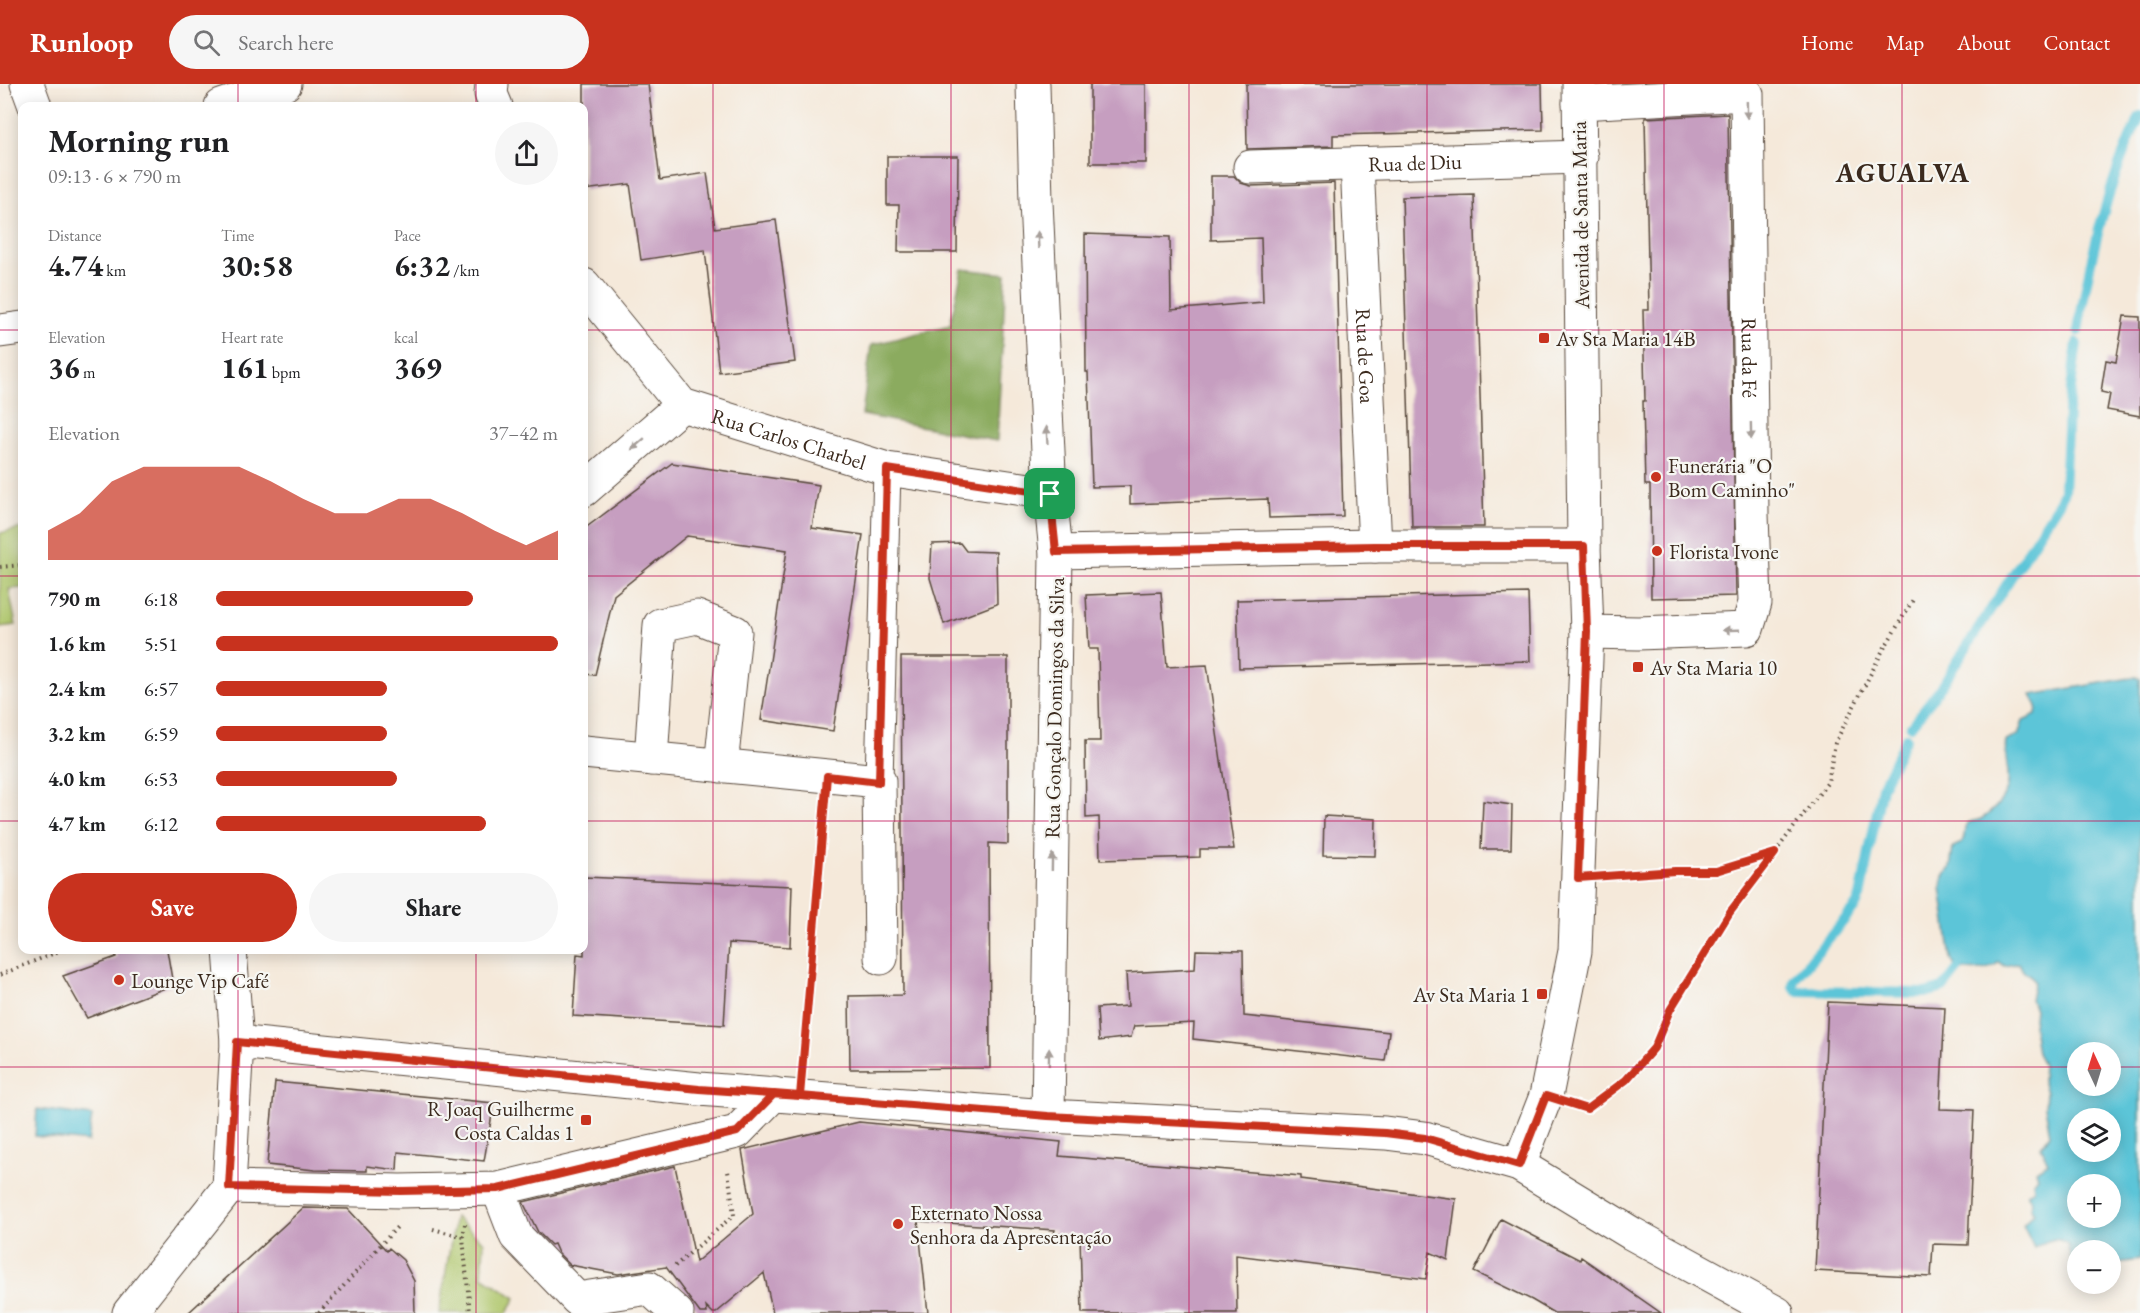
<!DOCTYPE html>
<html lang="en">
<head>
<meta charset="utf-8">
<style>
	:root { --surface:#fff; --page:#f6f6f6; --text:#202124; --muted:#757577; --accent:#c8321e }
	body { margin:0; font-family:"EB Garamond",serif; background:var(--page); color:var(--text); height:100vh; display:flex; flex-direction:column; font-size:22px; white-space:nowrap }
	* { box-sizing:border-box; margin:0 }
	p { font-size:20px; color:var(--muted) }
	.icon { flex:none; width:33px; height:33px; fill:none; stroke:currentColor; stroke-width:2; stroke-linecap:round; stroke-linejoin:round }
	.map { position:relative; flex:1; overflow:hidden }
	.details { position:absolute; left:18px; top:18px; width:570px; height:852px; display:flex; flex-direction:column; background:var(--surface); border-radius:12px; box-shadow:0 3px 15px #0003 }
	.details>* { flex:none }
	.needle { width:39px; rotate:356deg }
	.tools { position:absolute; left:2067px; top:958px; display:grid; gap:12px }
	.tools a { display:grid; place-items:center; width:54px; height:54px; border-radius:50%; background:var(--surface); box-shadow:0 3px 15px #0003; font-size:30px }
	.pin { position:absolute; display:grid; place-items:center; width:51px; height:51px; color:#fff; margin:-26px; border-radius:12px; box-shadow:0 3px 9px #0006 }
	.round { display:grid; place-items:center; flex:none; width:63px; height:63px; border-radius:32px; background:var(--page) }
	.overview { display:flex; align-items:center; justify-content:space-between; height:102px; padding:0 30px }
	h1 { font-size:33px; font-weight:700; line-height:45px }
	.figures { display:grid; grid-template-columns:repeat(3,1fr); gap:9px; height:102px; padding:6px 30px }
	.figures div { display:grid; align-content:center }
	.figures b { font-size:30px; font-weight:700 }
	.figures small { font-size:16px; font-weight:400 }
	.figures p { font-size:16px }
	.chart { height:168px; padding:12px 30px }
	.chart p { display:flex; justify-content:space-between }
	.chart svg { width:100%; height:108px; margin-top:6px; fill:var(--accent); opacity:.7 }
	.cta { display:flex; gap:12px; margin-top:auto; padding:12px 30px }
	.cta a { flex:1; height:69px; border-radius:36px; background:var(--accent); color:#fff; font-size:24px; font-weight:700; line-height:69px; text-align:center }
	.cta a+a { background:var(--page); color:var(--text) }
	ul { padding:0 30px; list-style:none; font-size:20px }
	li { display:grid; grid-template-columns:96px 72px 1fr; align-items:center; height:45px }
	li i { height:15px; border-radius:8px; background:var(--accent) }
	header { display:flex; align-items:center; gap:36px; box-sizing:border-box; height:84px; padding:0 30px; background:var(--accent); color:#fff }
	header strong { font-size:28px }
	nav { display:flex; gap:33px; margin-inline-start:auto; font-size:21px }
	.search { width:420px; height:54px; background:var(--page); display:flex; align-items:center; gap:15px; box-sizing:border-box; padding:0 21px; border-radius:33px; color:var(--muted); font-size:22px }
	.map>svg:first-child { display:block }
</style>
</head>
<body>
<header>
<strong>Runloop</strong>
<div class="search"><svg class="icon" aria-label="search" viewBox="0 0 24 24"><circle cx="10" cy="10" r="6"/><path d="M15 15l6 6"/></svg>Search here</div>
<nav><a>Home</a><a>Map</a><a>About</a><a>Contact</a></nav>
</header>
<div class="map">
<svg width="2140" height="1229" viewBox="0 0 2140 1229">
	<rect width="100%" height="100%" fill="#f6f6f2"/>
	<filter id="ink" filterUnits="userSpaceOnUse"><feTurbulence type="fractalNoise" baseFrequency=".0167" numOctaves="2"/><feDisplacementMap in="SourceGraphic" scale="12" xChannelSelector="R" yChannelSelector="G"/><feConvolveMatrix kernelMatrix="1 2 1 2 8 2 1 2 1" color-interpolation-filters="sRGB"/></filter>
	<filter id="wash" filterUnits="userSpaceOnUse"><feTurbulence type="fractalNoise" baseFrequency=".008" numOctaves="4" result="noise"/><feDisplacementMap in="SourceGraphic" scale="24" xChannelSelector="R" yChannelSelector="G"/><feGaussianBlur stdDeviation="1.35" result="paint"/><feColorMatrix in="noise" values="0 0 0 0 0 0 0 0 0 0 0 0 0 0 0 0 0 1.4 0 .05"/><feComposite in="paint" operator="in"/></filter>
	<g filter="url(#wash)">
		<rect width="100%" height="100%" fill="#f5e9da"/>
		<path fill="#afc66b" stroke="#757844" stroke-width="1.5" d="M 22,444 L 22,504 L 9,505 L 16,541 L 0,543 L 0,449 Z
			M 455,1133 L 484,1158 L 482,1192 L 516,1214 L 507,1229 L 439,1229 Z"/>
		<path fill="#8bab5f" stroke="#636a3e" stroke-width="1.5" d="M 962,185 L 1006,190 L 997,357 L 862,331 L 871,261 L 950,241 Z"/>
		<path fill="#5cc5d8" stroke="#4c787b" stroke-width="1.5" fill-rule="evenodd" d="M 2136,593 L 2140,594 L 2140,1176 L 2111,1180 L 2110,1167 L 2078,1167 L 2077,1189 L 2073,1184 L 2067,1160 C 2053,1150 2046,1158 2034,1164 L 2023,1141 L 2034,1129 L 2030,1124 L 2032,1117 L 2027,1110 L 2034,1105 L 2033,1098 L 2037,1093 L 2035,1086 L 2048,1079 L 2041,1062 L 2050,1051 L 2045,1022 L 2046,1008 L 2042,997 L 2043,980 L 2037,969 L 2033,942 L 2035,925 L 2030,915 L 2034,898 L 2031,892 L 2023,887 L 2019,879 L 2005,882 L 1999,878 C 1989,888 1969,888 1956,884 L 1951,875 L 1941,803 L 1942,796 L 1950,784 L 1953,763 L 1962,759 C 1965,754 1964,745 1966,741 C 1968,737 1975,737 1979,736 C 1991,730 2002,718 2007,705 C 2012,690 2003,673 2006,657 L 2018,652 L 2023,637 L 2036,631 L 2037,622 L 2031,611 ZM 2078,969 L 2110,969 L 2110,1002 L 2078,1002 ZM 2078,1035 L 2110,1035 L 2110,1068 L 2078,1068 ZM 2078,1101 L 2110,1101 L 2110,1134 L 2078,1134 Z
			M 37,1025 L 92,1032 L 88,1058 L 35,1052 Z"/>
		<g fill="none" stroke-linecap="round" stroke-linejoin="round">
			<path stroke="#5cc5d8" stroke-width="10" d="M 2078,247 C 2090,173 2107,100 2140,32
				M 1911,642 L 1941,603 L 2060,417 L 2064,407 L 2068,328 L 2077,259
				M 1906,654 L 1882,703 L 1860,813 L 1856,822 L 1794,896 L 1793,903 L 1797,907 L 1925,909 L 1943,904 L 1958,885"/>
		</g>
		<g id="blocks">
			<path fill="#c69ec0" d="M 584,0 L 648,0 L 660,96 L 707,89 L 715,144 L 776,136 L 795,278 L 719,288 L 705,166 L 641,176 L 630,100 L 584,106 Z
				M 1090,0 L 1146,0 L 1146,79 L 1090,79 Z
				M 1246,0 L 1542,0 L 1543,46 L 1333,51 L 1333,62 L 1247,65 Z
				M 1728,30 L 1736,512 L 1651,514 L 1650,401 L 1645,401 L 1643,317 L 1645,317 L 1643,226 L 1649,226 L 1645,34 Z
				M 887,72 L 958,72 L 957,168 L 898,168 L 899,121 L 887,121 Z
				M 1211,92 L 1234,92 L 1241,99 L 1251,102 L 1334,99 L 1343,432 L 1269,434 L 1268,415 L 1130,420 L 1130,402 L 1092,403 L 1088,288 L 1086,288 L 1085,150 L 1170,153 L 1171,226 L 1263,218 L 1261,154 L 1211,156 Z
				M 1474,111 L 1484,443 L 1412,443 L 1402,113 Z
				M 2124,232 L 2140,233 L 2140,332 L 2107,326 L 2110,310 L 2101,308 L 2106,276 L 2116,278 Z
				M 672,379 L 819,401 L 812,444 L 863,451 L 833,647 L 761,636 L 787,466 L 687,452 L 614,511 L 595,591 L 584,590 L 584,445 Z
				M 960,459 L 966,467 L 996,468 L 997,520 L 944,540 L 930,494 L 932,460 Z
				M 1161,508 L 1167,583 L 1207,581 L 1234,765 L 1200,765 L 1200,773 L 1100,776 L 1099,733 L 1086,734 L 1085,657 L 1100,657 L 1098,565 L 1089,565 L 1086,511 Z
				M 1528,509 L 1530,577 L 1239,584 L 1237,516 Z
				M 901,573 L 1008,573 L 1008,760 L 989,759 L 990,984 L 850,985 L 849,912 L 903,911 Z
				M 1483,717 L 1512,721 L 1511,765 L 1481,765 Z
				M 1324,732 L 1376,735 L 1375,772 L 1323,771 Z
				M 584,793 L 792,802 L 790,863 L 729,859 L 724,941 L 573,932 L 577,870 L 584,871 Z
				M 116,866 L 167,866 L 173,901 L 87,934 L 63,892 L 116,873 Z
				M 1196,866 L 1243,867 L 1244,932 L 1389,948 L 1385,977 L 1193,955 L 1194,939 L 1134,942 L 1131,953 L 1099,957 L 1097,924 L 1128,922 L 1126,889 L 1195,885 Z
				M 1828,918 L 1945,923 L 1940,1025 L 1974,1026 L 1968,1161 L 1933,1160 L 1931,1193 L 1815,1187 Z
				M 275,998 L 494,1019 L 484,1077 L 398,1068 L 397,1086 L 367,1082 L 367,1087 L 315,1086 L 267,1081 Z
				M 859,1038 L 1061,1058 L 1059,1072 L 1301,1092 L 1301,1095 L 1456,1115 L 1448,1176 L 1430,1168 L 1426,1195 L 1236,1171 L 1237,1229 L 1082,1229 L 1080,1151 L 1054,1150 L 1055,1146 L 918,1137 L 928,1229 L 773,1229 L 764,1189 L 716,1229 L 713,1229 L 706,1222 L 707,1229 L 700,1229 L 666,1183 L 618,1190 L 570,1181 L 558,1169 L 554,1160 L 551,1161 L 538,1148 L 523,1118 L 675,1082 L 696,1178 L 753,1130 L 742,1066 Z
				M 303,1124 L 348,1125 L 387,1167 L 389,1164 L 403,1176 L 414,1197 L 415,1229 L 188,1229 Z
				M 1501,1135 L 1580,1176 L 1581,1173 L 1661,1229 L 1554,1229 L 1532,1216 L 1474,1188 Z"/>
		</g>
	</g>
	<g filter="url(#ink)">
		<use href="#blocks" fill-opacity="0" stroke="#57473a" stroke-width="1.5"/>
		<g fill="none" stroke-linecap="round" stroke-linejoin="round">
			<g stroke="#57473a" stroke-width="29">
				<path id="pedestrian" d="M 879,697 L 887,385"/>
			</g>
			<g stroke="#57473a" stroke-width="35">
				<g id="minor">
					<path d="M 492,0 L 491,10 L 496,22"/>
					<path d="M 1033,0 L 1036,118 L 1050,409 L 1056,468 L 1048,1032"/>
					<path id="s1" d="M 1579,19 L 1747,10 L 1752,430 L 1755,519 L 1747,545 L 1638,549 L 1587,548"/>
					<path d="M 221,22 L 285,0"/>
					<path id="s2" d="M 1357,80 L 1375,462"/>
					<path id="s3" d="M 1250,83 L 1581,73"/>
					<path id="s4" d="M 584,201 L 682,321 L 887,385 L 1050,409"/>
					<path d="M 0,247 L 22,244"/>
					<path d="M 584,406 L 682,321"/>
					<path d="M 1056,468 L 1375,462 L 1584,462"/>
					<path d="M 584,668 L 879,697 L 881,874"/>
					<path d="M 651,675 L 660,541 L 697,533 L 735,548 L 721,682"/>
					<path d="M 1519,1081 L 1546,1012 L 1575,867 L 1587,548 L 1584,462 L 1579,0"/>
					<path d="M 229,1103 L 400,1107 L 498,1105 L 737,1048 L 774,1010"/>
					<path d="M 498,1105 L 516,1152 L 577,1215 L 649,1204 L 677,1229"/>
					<path d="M 129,1229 L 229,1103 L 237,958"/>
				</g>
			</g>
			<g stroke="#57473a" stroke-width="35">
				<path id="tertiary" d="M 27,0 L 35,22
					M 230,866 L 237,958 L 699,1005 L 1048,1032 L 1385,1049 L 1425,1054 L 1519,1081 L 1631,1149 L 1777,1229"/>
			</g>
			<path stroke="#57473a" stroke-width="4" stroke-dasharray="1.5 4.5" stroke-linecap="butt" d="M 0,483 L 22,481
				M 1614,791 L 1675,787 L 1716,787 L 1775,770
				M 0,891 L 62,866
				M 803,979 L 824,726
				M 1580,1022 L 1587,1025 L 1626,996 L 1654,964 L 1670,926 L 1730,828 L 1828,698 L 1835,659 L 1882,568 L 1914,514
				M 465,1140 L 463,1153 L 470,1229
				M 433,1145 L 463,1153
				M 675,1182 L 734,1131 L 728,1087
				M 319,1229 L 397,1143"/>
			<use href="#pedestrian" stroke="#fff" stroke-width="27"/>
			<use href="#minor" stroke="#fff" stroke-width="33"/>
			<use href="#tertiary" stroke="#fff" stroke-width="33"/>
		</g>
		<defs><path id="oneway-solid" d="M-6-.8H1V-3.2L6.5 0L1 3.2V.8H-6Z" transform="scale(1.5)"/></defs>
		<g fill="#a79f9a">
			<use href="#oneway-solid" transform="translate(1747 26) rotate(89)"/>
			<use href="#oneway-solid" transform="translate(1038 156) rotate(-93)"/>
			<use href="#oneway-solid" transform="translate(1751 347) rotate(89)"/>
			<use href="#oneway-solid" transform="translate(1047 351) rotate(-93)"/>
			<use href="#oneway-solid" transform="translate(638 360) rotate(139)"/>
			<use href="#oneway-solid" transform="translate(1731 546) rotate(178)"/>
			<use href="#oneway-solid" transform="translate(1052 778) rotate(-89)"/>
			<use href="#oneway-solid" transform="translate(1049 973) rotate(-89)"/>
		</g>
	</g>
	<g fill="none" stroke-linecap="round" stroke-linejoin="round" filter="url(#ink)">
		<g stroke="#fff" stroke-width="12">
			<path id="route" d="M 1050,410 L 887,385 L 879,698 L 827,692 L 800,1012 L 774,1010 L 737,1048 L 498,1105 L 400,1107 L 229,1103 L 237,958 L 699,1005 L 800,1012 L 1048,1032 L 1385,1049 L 1425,1054 L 1519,1081 L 1546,1012 L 1587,1025 L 1626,996 L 1654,964 L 1670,926 L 1730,828 L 1775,769 L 1716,787 L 1675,787 L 1578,794 L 1587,548 L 1584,462 L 1375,462 L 1056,468 L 1050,410"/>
		</g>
		<use href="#route" stroke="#c8321e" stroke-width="8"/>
	</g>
	<path fill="none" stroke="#c2185b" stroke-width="1.5" stroke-opacity="0.55" d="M 238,0 L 238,22M 476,0 L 476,22M 713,0 L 713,1229M 951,0 L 951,1229M 1189,0 L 1189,1229M 1427,0 L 1427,1229M 1664,0 L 1664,1229M 1902,0 L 1902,1229M 0,246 L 22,246M 584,246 L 2140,246M 0,492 L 22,492M 584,492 L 2140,492M 0,737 L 22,737M 584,737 L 2140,737M 238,866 L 238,1229M 476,866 L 476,1229M 0,983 L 2078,983M 2110,983 L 2140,983"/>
	<g fill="#c8321e" stroke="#f6f6f2" stroke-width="2">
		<rect x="1538" y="248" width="12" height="12" rx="3"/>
		<circle cx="1656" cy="393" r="6"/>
		<circle cx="1657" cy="467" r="6"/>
		<rect x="1632" y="577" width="12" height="12" rx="3"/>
		<circle cx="119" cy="896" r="6"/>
		<rect x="1536" y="904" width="12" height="12" rx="3"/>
		<rect x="580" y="1030" width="12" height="12" rx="3"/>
		<circle cx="898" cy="1140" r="6"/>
	</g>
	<g text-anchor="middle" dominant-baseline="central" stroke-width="4.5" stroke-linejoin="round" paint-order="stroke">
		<g font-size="21" fill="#3b2a1e" stroke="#f6f6f2">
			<text stroke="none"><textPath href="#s3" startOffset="165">Rua de Diu</textPath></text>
			<text transform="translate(1580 131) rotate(-91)">Avenida de Santa Maria</text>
			<text stroke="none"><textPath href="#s2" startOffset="192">Rua de Goa</textPath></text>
			<text stroke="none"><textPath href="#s1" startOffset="432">Rua da Fé</textPath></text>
			<text stroke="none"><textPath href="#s4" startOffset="267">Rua Carlos Charbel</textPath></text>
			<text transform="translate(1054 624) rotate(-89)">Rua Gonçalo Domingos da Silva</text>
		</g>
		<g font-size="21" fill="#3b2a1e" stroke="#f6f6f2" text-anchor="start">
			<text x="1556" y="254">Av Sta Maria 14B</text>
			<text x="1668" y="381">Funerária "O<tspan x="1668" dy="24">Bom Caminho"</tspan></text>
			<text x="1669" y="467">Florista Ivone</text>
			<text x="1650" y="583">Av Sta Maria 10</text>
			<text x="131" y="896">Lounge Vip Café</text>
			<text x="1530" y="910" text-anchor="end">Av Sta Maria 1</text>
			<text x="574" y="1024" text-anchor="end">R Joaq Guilherme<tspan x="574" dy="24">Costa Caldas 1</tspan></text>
			<text x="910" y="1128">Externato Nossa<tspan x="910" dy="24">Senhora da Apresentação</tspan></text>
		</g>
		<g font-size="27" font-weight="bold" letter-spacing="1.5" fill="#3b2a1e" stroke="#f6f6f2">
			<text x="1903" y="88">AGUALVA</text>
		</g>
	</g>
</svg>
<div class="tools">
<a><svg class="needle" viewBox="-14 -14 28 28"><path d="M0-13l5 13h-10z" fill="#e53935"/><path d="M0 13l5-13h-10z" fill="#757577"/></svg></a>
<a><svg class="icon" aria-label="layers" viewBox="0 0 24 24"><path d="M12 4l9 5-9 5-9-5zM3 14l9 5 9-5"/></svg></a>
<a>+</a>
<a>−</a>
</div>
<div class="pin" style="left:1050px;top:410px;background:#1e9e55"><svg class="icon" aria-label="arrive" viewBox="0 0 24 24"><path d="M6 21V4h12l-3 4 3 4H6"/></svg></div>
<section class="details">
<div class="overview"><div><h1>Morning run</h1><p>09:13 · 6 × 790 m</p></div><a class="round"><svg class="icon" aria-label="share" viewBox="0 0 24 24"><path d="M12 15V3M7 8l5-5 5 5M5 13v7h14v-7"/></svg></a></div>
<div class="figures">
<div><p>Distance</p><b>4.74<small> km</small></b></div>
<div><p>Time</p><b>30:58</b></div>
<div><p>Pace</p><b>6:32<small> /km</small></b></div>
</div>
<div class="figures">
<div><p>Elevation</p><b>36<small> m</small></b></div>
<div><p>Heart rate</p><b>161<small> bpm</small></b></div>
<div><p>kcal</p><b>369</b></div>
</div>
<div class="chart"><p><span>Elevation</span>37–42 m</p>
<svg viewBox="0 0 160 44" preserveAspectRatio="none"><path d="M0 44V32L10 25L20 12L30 6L40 6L50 6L60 6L70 12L80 19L90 25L100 25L110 19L120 19L130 25L140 32L150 38L160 32V44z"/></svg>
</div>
<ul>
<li><b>790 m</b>6:18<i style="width:75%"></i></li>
<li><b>1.6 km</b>5:51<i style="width:100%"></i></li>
<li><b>2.4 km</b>6:57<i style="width:50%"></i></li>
<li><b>3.2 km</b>6:59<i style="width:50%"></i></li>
<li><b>4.0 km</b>6:53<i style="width:53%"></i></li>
<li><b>4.7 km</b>6:12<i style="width:79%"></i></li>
</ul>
<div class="cta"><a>Save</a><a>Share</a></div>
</section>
</div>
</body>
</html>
